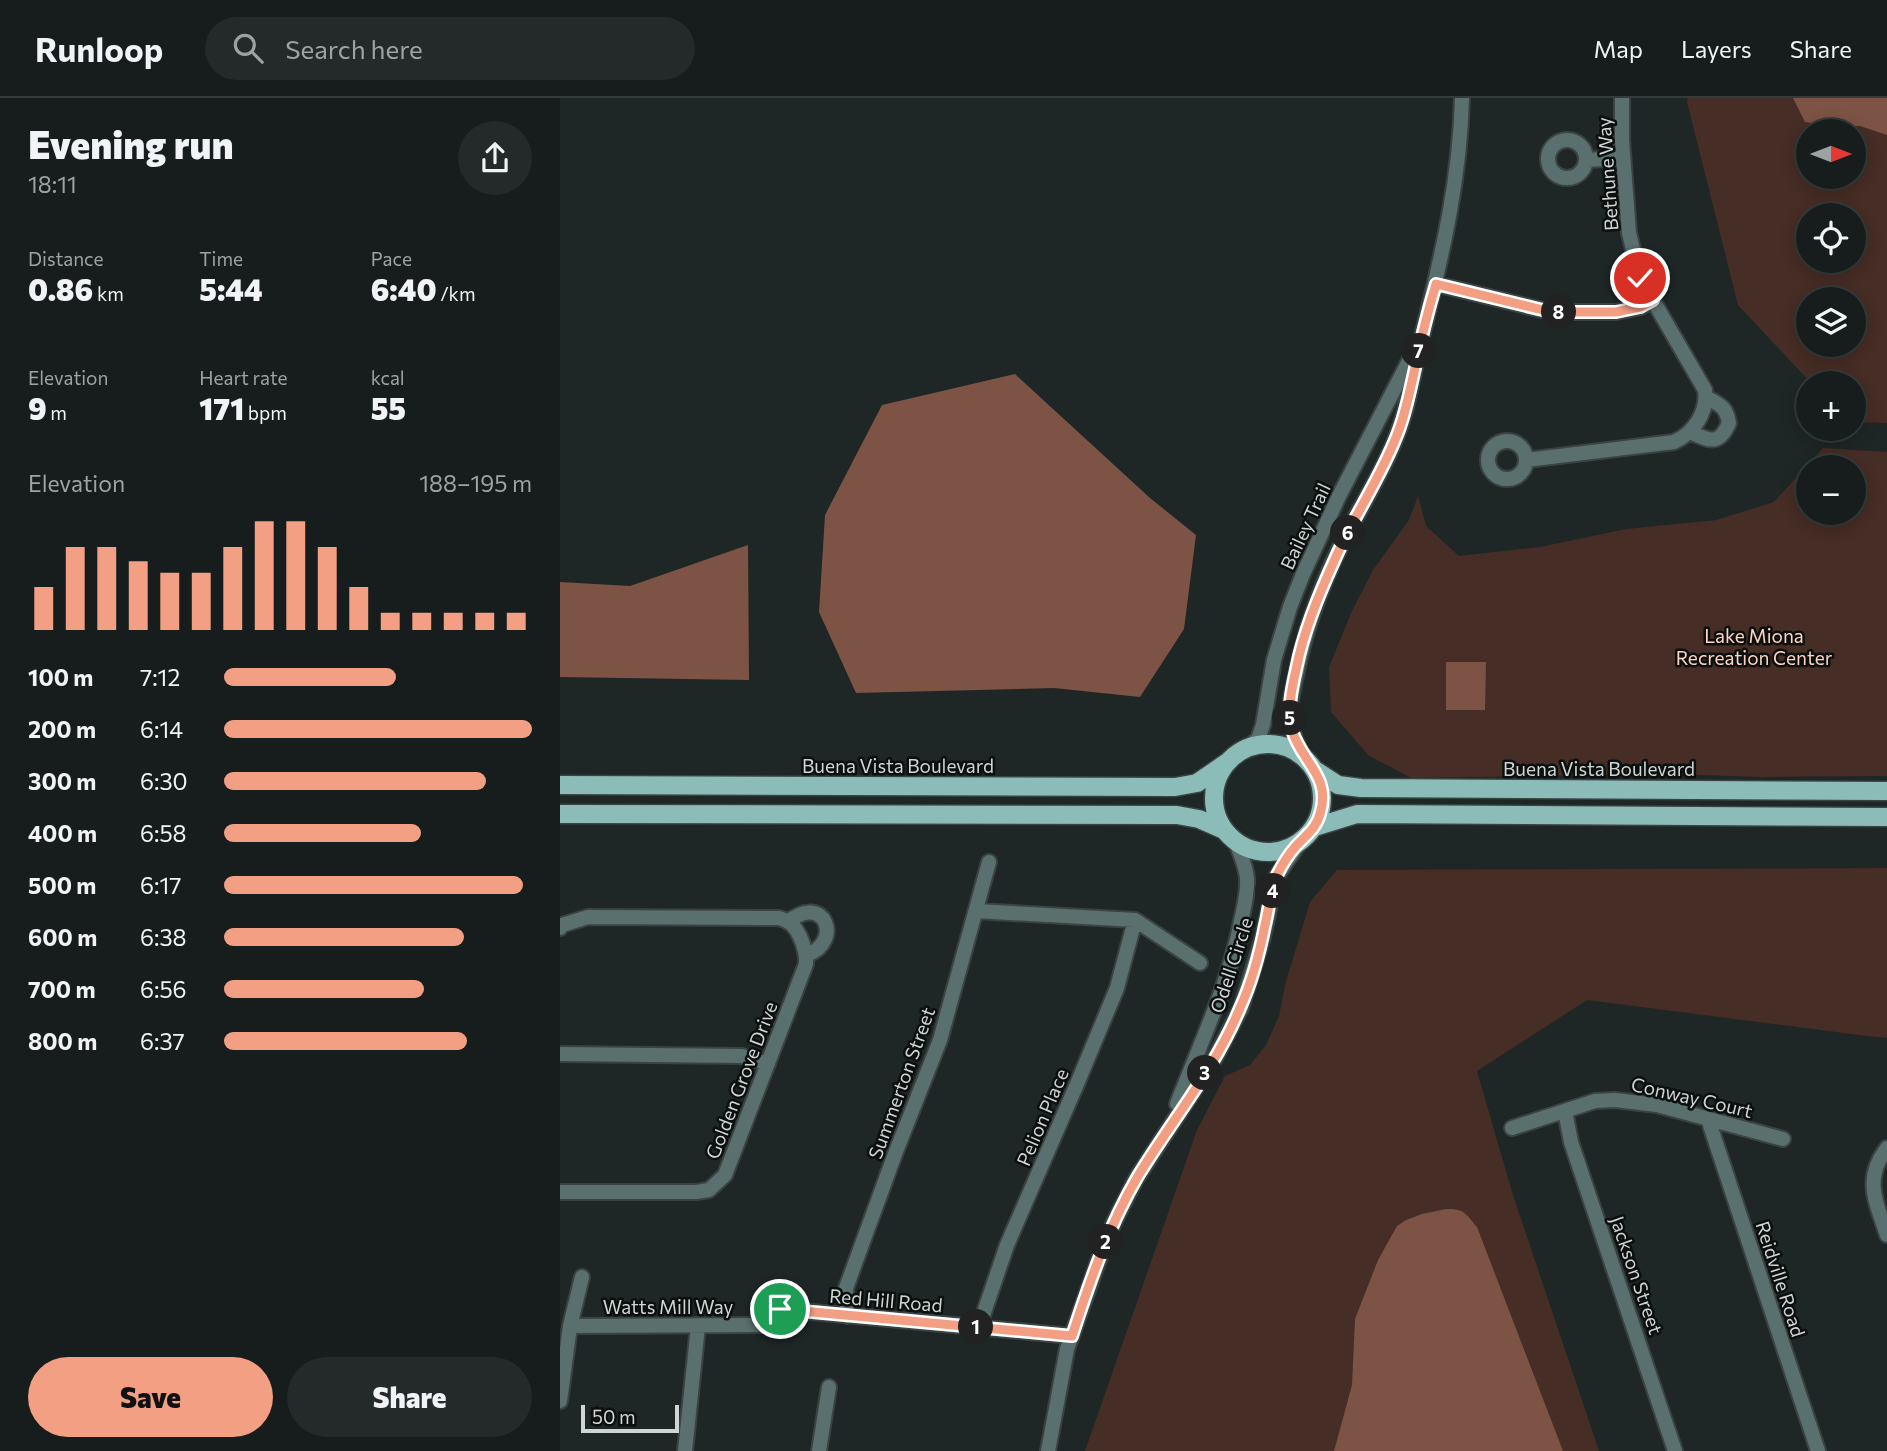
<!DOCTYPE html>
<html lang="en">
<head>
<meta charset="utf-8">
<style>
	:root { --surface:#161d1c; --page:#232a29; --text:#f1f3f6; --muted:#9ea2a3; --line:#353b3b; --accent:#f39f83 }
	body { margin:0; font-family:Commissioner,sans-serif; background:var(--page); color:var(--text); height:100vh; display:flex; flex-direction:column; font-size:26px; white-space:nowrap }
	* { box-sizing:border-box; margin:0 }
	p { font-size:23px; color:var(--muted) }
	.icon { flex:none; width:38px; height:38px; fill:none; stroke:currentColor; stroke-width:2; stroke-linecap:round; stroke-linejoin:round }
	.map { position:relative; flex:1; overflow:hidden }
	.details { display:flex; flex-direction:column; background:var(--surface); width:560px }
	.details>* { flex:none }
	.needle { width:46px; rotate:90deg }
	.fabs { position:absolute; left:1236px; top:21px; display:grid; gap:14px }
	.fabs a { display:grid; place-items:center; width:70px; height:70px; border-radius:50%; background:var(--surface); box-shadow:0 4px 18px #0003,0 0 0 2px var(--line); font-size:35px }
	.scale { position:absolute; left:21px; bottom:18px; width:98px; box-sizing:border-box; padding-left:7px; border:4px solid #cfd4d4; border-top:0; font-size:19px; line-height:24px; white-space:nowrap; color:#cfd4d4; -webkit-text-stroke:5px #0b0f0e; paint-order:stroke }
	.pin { position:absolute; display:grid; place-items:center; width:60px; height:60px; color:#fff; margin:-30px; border:4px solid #fff; border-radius:50%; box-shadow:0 2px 7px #0007 }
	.km { position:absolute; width:35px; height:35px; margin:-18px; border-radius:50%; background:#222; color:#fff; font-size:19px; line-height:35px; text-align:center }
	.round { display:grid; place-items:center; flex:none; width:74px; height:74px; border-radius:37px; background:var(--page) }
	.headline { display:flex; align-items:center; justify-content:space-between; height:119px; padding:0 28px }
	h1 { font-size:38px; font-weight:800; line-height:52px }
	.metrics { display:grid; grid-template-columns:repeat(3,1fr); gap:10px; height:119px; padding:7px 28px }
	.metrics div { display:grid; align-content:center }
	.metrics b { font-size:30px; font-weight:800 }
	.metrics small { font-size:19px; font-weight:400 }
	.metrics p { font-size:19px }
	.chart { height:196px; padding:14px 28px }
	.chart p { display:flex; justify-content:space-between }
	.chart svg { width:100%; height:126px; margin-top:7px; stroke:var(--accent); stroke-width:6 }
	.primary-button { display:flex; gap:14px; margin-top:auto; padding:14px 28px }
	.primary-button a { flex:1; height:80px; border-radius:42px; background:var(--accent); color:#111; font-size:28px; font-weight:800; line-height:80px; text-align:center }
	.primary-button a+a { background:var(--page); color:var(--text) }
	ul { padding:0 28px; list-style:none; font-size:23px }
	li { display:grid; grid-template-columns:112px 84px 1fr; align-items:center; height:52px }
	li i { height:18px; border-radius:9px; background:var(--accent) }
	header { display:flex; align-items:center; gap:42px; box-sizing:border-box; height:98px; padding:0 35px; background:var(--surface); border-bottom:2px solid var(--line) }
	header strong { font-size:33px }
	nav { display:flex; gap:38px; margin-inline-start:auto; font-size:24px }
	.search { width:490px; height:63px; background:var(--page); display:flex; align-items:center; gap:18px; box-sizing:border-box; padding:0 24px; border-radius:38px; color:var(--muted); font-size:26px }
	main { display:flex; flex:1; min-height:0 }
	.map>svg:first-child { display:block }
</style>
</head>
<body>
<header>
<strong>Runloop</strong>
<div class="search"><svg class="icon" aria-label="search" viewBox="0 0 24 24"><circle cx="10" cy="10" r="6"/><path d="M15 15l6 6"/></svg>Search here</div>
<nav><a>Map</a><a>Layers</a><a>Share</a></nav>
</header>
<main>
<section class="details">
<div class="headline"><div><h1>Evening run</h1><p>18:11</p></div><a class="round"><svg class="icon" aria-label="share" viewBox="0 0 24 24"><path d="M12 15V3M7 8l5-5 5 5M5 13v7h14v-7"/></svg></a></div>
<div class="metrics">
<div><p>Distance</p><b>0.86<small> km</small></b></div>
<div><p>Time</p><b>5:44</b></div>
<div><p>Pace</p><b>6:40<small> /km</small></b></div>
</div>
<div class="metrics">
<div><p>Elevation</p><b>9<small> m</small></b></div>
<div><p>Heart rate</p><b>171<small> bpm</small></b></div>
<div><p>kcal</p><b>55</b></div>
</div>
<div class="chart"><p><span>Elevation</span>188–195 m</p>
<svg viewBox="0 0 160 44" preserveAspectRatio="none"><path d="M5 44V29M15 44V15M25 44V15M35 44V20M45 44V24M55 44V24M65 44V15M75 44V6M85 44V6M95 44V15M105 44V29M115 44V38M125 44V38M135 44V38M145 44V38M155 44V38"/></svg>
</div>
<ul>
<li><b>100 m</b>7:12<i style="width:56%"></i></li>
<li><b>200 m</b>6:14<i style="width:100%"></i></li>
<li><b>300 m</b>6:30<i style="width:85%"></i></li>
<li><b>400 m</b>6:58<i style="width:64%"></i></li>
<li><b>500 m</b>6:17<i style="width:97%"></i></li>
<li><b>600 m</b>6:38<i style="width:78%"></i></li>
<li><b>700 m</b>6:56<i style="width:65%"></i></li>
<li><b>800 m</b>6:37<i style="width:79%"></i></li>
</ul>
<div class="primary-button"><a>Save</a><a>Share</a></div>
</section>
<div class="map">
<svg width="1327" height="1353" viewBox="0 0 1327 1353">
	<rect width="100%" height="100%" fill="#1e2726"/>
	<path fill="#462d25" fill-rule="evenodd" d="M 1128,0 L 1327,0 L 1327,325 L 1293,324 L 1293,285 L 1251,285 L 1178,207 L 1127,4 ZM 1248,33 L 1293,33 L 1293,79 L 1248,79 ZM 1248,117 L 1293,117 L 1293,163 L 1248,163 ZM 1248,201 L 1293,201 L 1293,247 L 1248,247 Z
		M 1263,350 L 1327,354 L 1327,678 L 1202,679 L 1105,676 L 851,680 L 808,657 L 771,614 L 769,569 L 792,513 L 813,472 L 849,422 L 858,398 L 866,428 L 899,458 L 980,449 L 1066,431 L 1156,422 L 1214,404 ZM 1248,369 L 1293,369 L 1293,415 L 1248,415 Z
		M 1327,770 L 1327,940 L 1299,937 L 1027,902 L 917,973 L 953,1097 L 1039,1353 L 525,1353 L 637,1032 L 665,978 L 690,967 L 706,947 L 719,918 L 725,887 L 750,804 L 777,772 Z"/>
	<path fill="#7d5345" d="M 1233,0 L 1327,0 L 1327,37 L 1300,28 L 1269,28 L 1245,24 Z
		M 455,276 L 590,400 L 636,437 L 624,531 L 580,599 L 494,590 L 296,595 L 259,514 L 265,417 L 322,307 Z
		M 188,447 L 189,582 L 0,579 L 0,484 L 70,488 Z
		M 886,564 L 926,564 L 925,612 L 886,612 Z
		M 886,1111 C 904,1110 906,1116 917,1129 L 1003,1353 L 774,1353 L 792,1287 L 795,1221 L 818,1162 L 837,1128 L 846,1122 L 862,1116 Z"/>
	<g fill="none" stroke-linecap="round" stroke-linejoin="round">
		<g stroke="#3a4342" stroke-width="18">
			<path id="minor" d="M988 61a19 19 0 1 1 38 0a19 19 0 1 1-38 0Z
				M 1026,62 L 1063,60
				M 876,186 L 991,214 L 1056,214 L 1081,209 L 1092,202
				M 1130,334 C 1150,343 1159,348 1169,325 C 1166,308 1160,307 1146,299
				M928 362a19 19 0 1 1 38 0a19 19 0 1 1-38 0Z
				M 966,362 L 1114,344 C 1134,335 1148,314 1145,292 L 1080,180 L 1069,135 L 1062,42 L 1062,0
				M 689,649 L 698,641 L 703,627 L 714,562 L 730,509 L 743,476 L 779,398 L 851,259
				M 748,663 C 737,651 732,635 730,619 C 729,607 732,595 735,582 C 744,536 760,490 781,447 C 803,403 832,361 845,313 C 852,286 857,258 864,230 C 883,153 900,80 902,0
				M 416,813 L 575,822 L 640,865
				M 228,824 C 264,794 284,843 247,857
				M 0,830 L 2,827 L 28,819 L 219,820 C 222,821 226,822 229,824 C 240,832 247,854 246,866 L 165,1077 L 149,1092 L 136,1094 L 0,1094
				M 0,956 L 182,958 L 208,966
				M 617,1006 C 640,946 669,886 681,823 C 684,809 688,795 687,780 C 686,768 680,756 676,744
				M 1005,1013 L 1011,1044 L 1115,1353
				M 1148,1021 L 1258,1353
				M 952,1030 L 1035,1003 L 1055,1002 L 1097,1007 L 1223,1041
				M 1327,1050 C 1303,1081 1316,1104 1327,1137
				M 220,1211 L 512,1238
				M 287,1218 L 286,1190 L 335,1056 L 380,942 L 429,764
				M 10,1228 L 205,1227
				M 419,1229 L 447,1147 L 517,986 L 557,890 L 575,822
				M 0,1303 L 10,1228 L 22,1179
				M 125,1353 L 138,1228
				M 259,1353 L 269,1289
				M 488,1353 L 507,1251 L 538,1164 L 554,1124 L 576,1081 L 655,960 L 681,910 L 703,839 L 716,779 L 738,747"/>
		</g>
		<g stroke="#3a4342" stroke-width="21">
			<path id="major" d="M654 700a54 54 0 1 1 108 0a54 54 0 1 1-108 0Z
				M 755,672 L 778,687 L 801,690 L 1327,693
				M 0,687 L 615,689 L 637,685 L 669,663
				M 0,716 L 617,717 L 639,721 L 664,732
				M 755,729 L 797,716 L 1327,719"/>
		</g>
		<use href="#minor" stroke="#59706e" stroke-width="14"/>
		<use href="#major" stroke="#8bbcb8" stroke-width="18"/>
	</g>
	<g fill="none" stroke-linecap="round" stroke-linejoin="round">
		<g stroke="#fff" stroke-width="14">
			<path id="route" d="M 220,1211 L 512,1238 C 530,1183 549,1127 578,1078 C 612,1022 655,971 680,910 C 691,886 700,853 705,827 C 709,812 710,792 717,777 C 722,767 729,756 736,748 C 746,737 756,731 760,716 C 772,678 741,664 732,632 C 726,608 734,582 739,558 C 748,521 764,485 780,450 C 798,412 822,376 837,337 C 846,315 850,292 855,270 C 861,241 868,213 876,186 L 991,214 L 1056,214 L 1080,209 L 1093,202 L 1080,180"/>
		</g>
		<use href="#route" stroke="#f39f83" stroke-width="9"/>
	</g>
	<g text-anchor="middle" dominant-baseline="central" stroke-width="5" stroke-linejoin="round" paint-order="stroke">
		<g font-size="19" fill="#cfd4d4" stroke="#0b0f0e">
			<text transform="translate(1047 76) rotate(-94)">Bethune Way</text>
			<text transform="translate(745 428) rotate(-65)">Bailey Trail</text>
			<text x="338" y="667">Buena Vista Boulevard</text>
			<text x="1039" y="670">Buena Vista Boulevard</text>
			<text transform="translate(671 867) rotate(-72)">Odell Circle</text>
			<text transform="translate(181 982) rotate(-69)">Golden Grove Drive</text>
			<text transform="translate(341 985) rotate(-70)">Summerton Street</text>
			<text transform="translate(1132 999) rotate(13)">Conway Court</text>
			<text transform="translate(482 1019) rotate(-67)">Pelion Place</text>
			<text transform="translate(1077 1177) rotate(71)">Jackson Street</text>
			<text transform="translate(1221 1181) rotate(72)">Reidville Road</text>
			<text transform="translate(326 1202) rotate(5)">Red Hill Road</text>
			<text x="108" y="1208">Watts Mill Way</text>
		</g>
		<g font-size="19" fill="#ffd2c3" stroke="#0b0f0e">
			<text x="1194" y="537">Lake Miona<tspan x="1194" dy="22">Recreation Center</tspan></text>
		</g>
	</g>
</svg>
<div class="fabs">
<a><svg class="needle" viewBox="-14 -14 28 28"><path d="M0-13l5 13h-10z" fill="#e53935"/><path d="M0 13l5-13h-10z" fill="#9ea2a3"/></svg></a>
<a><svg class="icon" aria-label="locate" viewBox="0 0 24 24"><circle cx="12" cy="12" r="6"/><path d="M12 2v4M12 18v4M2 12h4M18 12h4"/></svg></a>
<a><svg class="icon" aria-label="layers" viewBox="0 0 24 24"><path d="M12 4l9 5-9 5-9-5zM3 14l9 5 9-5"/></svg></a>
<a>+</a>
<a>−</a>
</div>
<div class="scale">50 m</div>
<div class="pin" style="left:220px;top:1211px;background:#1e9e55"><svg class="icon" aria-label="arrive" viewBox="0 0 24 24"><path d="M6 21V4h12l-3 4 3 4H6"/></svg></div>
<div class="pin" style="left:1080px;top:180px;background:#d93025"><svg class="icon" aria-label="check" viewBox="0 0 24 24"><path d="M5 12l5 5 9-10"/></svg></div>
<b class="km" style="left:416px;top:1229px">1</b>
<b class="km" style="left:546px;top:1144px">2</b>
<b class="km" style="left:645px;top:975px">3</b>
<b class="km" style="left:713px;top:793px">4</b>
<b class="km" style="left:730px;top:620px">5</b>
<b class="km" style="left:788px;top:435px">6</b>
<b class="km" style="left:859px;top:253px">7</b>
<b class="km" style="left:999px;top:214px">8</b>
</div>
</main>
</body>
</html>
